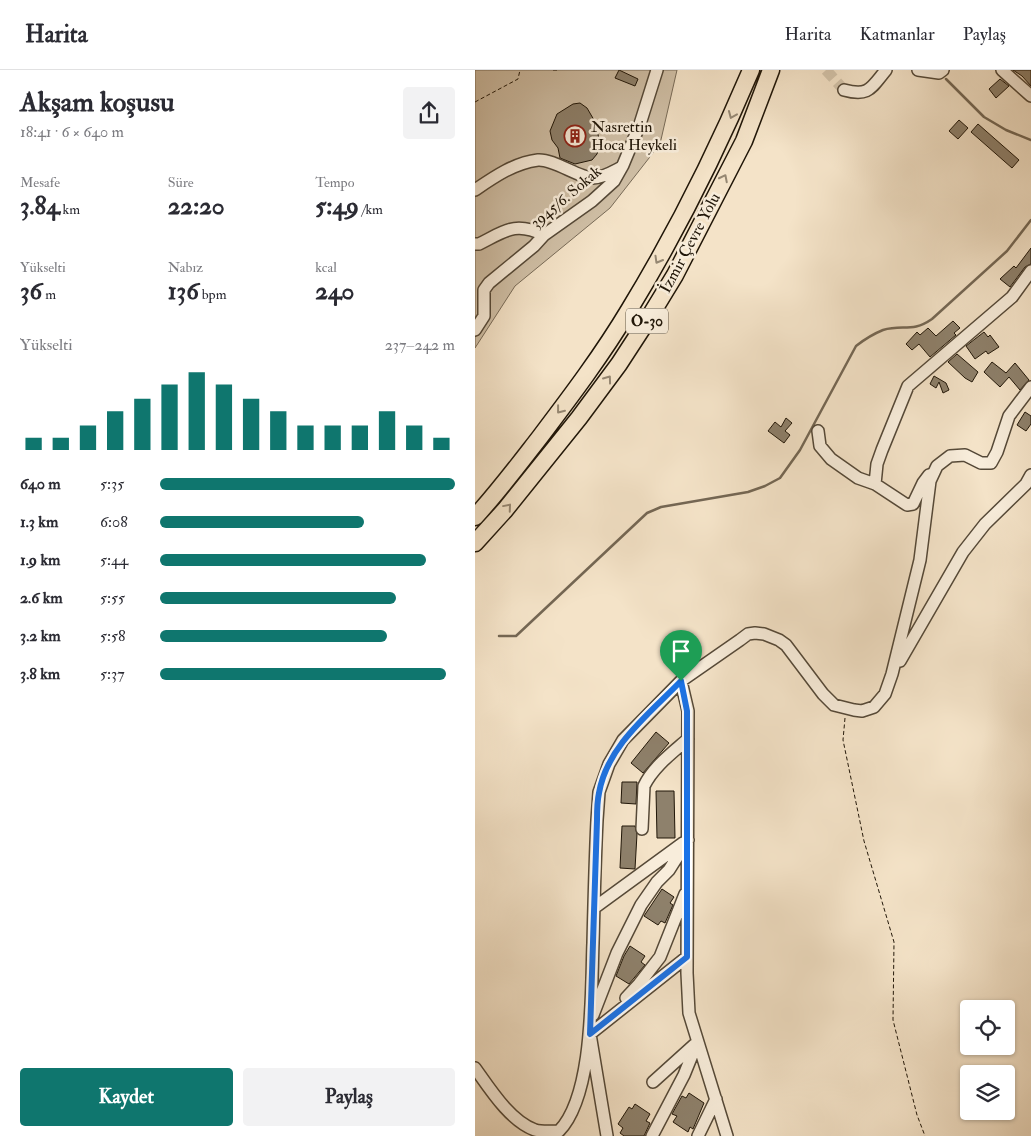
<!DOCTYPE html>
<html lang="tr">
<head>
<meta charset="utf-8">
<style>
	:root { --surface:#fff; --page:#f2f2f3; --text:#2b2b33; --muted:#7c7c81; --line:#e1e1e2; --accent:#0f766e }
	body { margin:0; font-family:"IM FELL Double Pica",serif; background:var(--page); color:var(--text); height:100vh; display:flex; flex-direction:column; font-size:19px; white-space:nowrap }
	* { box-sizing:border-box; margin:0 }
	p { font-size:16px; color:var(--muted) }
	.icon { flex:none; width:28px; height:28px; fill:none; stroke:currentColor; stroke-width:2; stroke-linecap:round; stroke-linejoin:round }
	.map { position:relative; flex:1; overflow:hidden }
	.sheet { display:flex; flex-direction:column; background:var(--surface); width:475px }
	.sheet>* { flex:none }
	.tools { position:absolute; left:485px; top:930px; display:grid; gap:10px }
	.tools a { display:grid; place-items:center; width:55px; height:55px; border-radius:5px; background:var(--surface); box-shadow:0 1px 4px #0004; font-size:25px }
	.pin { position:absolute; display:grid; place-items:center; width:42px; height:42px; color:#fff; margin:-51px -21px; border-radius:50% 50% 50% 0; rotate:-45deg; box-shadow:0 0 5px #0007 }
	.pin .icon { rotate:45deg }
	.round { display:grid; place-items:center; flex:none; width:52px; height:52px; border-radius:5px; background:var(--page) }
	.headline { display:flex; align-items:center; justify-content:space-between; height:85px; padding:0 20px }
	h1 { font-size:28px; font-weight:700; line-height:38px }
	.stats { display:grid; grid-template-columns:repeat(3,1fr); gap:8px; height:85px; padding:5px 20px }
	.stats div { display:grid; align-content:center }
	.stats b { font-size:25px; font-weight:700 }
	.stats small { font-size:14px; font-weight:400 }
	.stats p { font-size:14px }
	.chart { height:140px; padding:10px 20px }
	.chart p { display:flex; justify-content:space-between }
	.chart svg { width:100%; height:90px; margin-top:5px; stroke:var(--accent); stroke-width:6 }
	.button { display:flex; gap:10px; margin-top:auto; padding:10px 20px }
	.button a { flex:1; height:58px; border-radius:5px; background:var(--accent); color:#fff; font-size:20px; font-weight:700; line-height:58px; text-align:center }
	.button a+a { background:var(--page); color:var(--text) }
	ul { padding:0 20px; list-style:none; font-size:16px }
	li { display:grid; grid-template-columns:80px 60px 1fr; align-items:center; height:38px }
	li i { height:12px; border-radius:6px; background:var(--accent) }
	header { display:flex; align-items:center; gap:30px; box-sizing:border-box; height:70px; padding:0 25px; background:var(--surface); border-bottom:1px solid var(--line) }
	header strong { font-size:24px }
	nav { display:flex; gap:28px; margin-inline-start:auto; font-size:18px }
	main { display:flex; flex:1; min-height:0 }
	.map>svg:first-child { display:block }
</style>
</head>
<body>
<header>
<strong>Harita</strong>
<nav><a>Harita</a><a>Katmanlar</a><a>Paylaş</a></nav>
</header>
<main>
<section class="sheet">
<div class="headline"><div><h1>Akşam koşusu</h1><p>18:41 · 6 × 640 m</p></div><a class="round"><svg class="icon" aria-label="share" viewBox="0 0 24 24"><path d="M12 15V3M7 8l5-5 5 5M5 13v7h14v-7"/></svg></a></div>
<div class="stats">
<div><p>Mesafe</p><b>3.84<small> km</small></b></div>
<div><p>Süre</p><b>22:20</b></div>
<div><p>Tempo</p><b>5:49<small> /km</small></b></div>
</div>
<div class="stats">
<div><p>Yükselti</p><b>36<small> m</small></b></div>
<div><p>Nabız</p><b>136<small> bpm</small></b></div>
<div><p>kcal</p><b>240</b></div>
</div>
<div class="chart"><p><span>Yükselti</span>237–242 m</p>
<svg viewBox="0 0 160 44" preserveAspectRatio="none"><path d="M5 44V38M15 44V38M25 44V32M35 44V25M45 44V19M55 44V12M65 44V6M75 44V12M85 44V19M95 44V25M105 44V32M115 44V32M125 44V32M135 44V25M145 44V32M155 44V38"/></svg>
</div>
<ul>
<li><b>640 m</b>5:35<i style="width:100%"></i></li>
<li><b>1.3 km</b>6:08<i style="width:69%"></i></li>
<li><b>1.9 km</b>5:44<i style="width:90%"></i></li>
<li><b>2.6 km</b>5:55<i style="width:80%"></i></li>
<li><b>3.2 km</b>5:58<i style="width:77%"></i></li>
<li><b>3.8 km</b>5:37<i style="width:97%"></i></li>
</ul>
<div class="button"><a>Kaydet</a><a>Paylaş</a></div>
</section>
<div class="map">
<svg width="556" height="1066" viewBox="0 0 556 1066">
	<rect width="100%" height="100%" fill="#f4e3c8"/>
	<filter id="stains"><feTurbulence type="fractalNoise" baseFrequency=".004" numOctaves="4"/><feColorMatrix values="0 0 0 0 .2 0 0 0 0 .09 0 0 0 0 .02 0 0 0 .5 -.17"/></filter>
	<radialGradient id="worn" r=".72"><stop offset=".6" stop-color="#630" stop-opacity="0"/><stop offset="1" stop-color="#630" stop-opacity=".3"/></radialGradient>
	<path fill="#d0c0a7" stroke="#786b58" d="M 0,0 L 202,0 L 185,74 L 135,138 L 40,216 L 0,278 Z"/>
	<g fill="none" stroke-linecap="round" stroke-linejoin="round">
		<path stroke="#746754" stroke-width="2.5" d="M 471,9 L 509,47 L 531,60 L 556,70
			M 24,566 L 41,566 L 172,443 L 186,437 L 273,422 L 290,416 L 305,408 L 325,380 L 381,276 C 390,269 398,264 408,260 C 428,254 437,263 457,249 L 532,181 L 556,150"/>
	</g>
	<path fill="#8e816c" stroke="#201608" d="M 144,0 L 163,9 L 160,16 L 140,8 Z
		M 538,0 L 556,0 L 556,16 L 547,6 Z
		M 525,9 L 534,16 L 521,28 L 514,19 Z
		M 105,33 L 112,38 L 119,50 L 125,72 L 122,84 L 117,90 L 100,94 L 85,88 L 83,78 L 77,70 L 75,61 L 82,44 L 98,34 Z
		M 484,50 L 493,58 L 483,69 L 474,61 Z
		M 503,54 L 544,90 L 537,98 L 496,62 Z
		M 556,178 L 556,194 L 550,197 L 535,217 L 525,209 L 539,196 L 541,198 Z
		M 478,251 L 485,258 L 479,263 L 481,265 L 455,287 L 444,274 L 437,280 L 431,274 L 442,262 L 445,265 L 453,258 L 461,266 Z
		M 509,262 L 513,267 L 515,265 L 524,277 L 513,284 L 511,281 L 500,289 L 491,276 Z
		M 482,284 L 503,302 L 497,312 L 490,308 L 473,292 Z
		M 517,292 L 531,303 L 540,293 L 554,310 L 545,320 L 534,307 L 525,317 L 509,302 Z
		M 459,306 L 471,313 L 474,320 L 468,323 L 464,312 L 461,318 L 455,314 Z
		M 550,342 L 556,346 L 556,354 L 551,361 L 542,355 Z
		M 311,348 L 317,353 L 310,361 L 315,365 L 309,373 L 293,361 L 300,352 L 306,357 Z
		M 181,662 L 194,673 L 168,703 L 156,693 Z
		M 147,712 L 162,712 L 161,734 L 146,733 Z
		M 181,721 L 199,721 L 200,768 L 182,768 Z
		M 147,756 L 160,756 L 162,764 L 160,799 L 145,798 Z
		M 187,819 L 199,827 L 195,833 L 198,835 L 190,853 L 186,851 L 183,855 L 169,846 Z
		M 155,876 L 170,886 L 166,892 L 170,895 L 154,914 L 141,906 L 149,886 Z
		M 214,1023 L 229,1033 L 218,1059 L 215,1057 L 213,1062 L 198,1052 L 202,1046 L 197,1044 L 207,1026 L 211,1028 Z
		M 160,1034 L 175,1044 L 171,1051 L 175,1053 L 169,1066 L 149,1066 L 145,1063 L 148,1058 L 143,1054 L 154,1037 L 157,1039 Z"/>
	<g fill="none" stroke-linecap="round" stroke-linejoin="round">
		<path stroke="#d4c4ab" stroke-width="11" stroke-dasharray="11 5.5" stroke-linecap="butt" d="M 351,0 L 369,20"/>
		<g stroke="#554938" stroke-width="14">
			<path id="minor" d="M 443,0 L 464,3 L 468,0
				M 527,0 L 556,26
				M 369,20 C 394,27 396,18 411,0
				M 0,120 C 19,107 39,93 63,90 C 79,89 104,108 118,108 C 128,108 139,101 147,97
				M 0,174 L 4,174 C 30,161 40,151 69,165
				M 0,260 L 9,246 L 9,220 L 14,213 L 59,176 L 69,165 L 117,131 L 139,111 L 148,95 L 165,54 L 182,0
				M 343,361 L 345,376 L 356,389 L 383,408 L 400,414 L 432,435 L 438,434 L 448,413 L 454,405
				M 400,414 L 402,394 L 407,380 L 433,316 L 537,227 L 556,201
				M 425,591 L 488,482 L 510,454 L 551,414 L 556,405
				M 206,611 L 213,641 L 212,903 L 214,943 L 252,1066
				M 167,759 L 169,716 C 178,697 197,683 213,669
				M 119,838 L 208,773
				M 151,928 L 164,914 L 185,887 L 210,824
				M 118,945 L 142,883 L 166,835 L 182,812 L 194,800 L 213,770
				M 0,998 C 15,1019 35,1051 60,1060 C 67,1062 76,1061 84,1061 C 119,1025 116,922 118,873 C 119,832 120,791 122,750 L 124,722 L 134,694 L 148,670 L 206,611 L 265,570 L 273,564 L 280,563 L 289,564 L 304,570 L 311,575 L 348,624 L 359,635 L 379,640 L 387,641 L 399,637 L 410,624 L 417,604 L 445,490 L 455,411 L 462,396 L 475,386 L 490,385 L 506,393 L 516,393 L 522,382 L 534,346 L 556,317
				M 178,1012 L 219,975
				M 132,1066 L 115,964 L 212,887
				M 177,1066 L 209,1005 L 222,973
				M 223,1066 L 241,1029"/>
		</g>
		<g stroke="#201608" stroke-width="19">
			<path id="highway" d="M 0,447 C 23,422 44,394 65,367 C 96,326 127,285 154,240 C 201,163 241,83 276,0
				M 0,473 L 30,440 L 104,348 L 144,294 L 172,251 L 200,205 L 269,71 L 296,0"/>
		</g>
		<path stroke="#201608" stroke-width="1" stroke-dasharray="4 2.5" stroke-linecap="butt" d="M 78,0 L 83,0
			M 0,32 L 43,9 L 45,0
			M 370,648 L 368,670 L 389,771 L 419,872 L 418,950 L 442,1045 L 450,1066"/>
		<use href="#minor" stroke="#f8eddb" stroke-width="11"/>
		<use href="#highway" stroke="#f4e3c8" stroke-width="16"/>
	</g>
	<defs><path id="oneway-chevron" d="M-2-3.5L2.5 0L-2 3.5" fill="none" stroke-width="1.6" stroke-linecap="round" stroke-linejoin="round" transform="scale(1.25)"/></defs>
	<g stroke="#958772">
		<use href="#oneway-chevron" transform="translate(257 45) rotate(113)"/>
		<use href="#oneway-chevron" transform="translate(249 108) rotate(-63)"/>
		<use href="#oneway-chevron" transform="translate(183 190) rotate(120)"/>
		<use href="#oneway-chevron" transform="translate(133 309) rotate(-54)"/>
		<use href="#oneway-chevron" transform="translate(85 340) rotate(128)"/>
		<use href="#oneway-chevron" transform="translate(33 437) rotate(-50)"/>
	</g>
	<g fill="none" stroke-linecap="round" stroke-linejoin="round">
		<g stroke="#fff" stroke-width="10">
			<path id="route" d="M 206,611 L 212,641 L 212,887 L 115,964 L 122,750 C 122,741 122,732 124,723 C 132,676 174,644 206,611 Z"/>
		</g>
		<use href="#route" stroke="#1a73e8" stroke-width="6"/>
	</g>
	<defs>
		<g id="building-ring" transform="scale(1.125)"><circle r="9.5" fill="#f8eddb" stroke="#8f2418" stroke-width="1.5"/><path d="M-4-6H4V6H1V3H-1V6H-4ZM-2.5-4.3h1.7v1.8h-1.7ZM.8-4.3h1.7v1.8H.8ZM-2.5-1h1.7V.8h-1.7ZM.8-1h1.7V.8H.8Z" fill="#8f2418"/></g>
	</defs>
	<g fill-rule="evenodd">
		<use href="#building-ring" x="100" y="66"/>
	</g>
	<g text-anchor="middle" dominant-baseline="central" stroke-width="5" stroke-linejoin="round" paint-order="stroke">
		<rect fill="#f8eddb" stroke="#615647" stroke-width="1" x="151" y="238.5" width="42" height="25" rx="4"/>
		<g font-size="15" font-weight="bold" fill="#201608">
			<text x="172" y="251">O-30</text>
		</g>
		<g font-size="16" fill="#201608" stroke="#f8eddb" text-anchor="start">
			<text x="116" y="57">Nasrettin<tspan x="116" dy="18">Hoca Heykeli</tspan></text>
		</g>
		<g font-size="16" fill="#201608" stroke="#f8eddb">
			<text transform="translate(91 127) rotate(-40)">3945/6. Sokak</text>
			<text transform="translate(215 173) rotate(-62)">İzmir Çevre Yolu</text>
		</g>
	</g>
	<rect width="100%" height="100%" filter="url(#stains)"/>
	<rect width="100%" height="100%" fill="url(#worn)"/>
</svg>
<div class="tools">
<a><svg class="icon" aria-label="locate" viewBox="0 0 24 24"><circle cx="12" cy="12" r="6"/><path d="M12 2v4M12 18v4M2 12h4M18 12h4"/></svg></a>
<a><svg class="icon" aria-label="layers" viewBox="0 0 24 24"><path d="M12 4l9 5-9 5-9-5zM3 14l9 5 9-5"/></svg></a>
</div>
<div class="pin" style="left:206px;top:611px;background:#1e9e55"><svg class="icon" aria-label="arrive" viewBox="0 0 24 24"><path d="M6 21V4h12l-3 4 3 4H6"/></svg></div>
</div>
</main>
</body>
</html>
